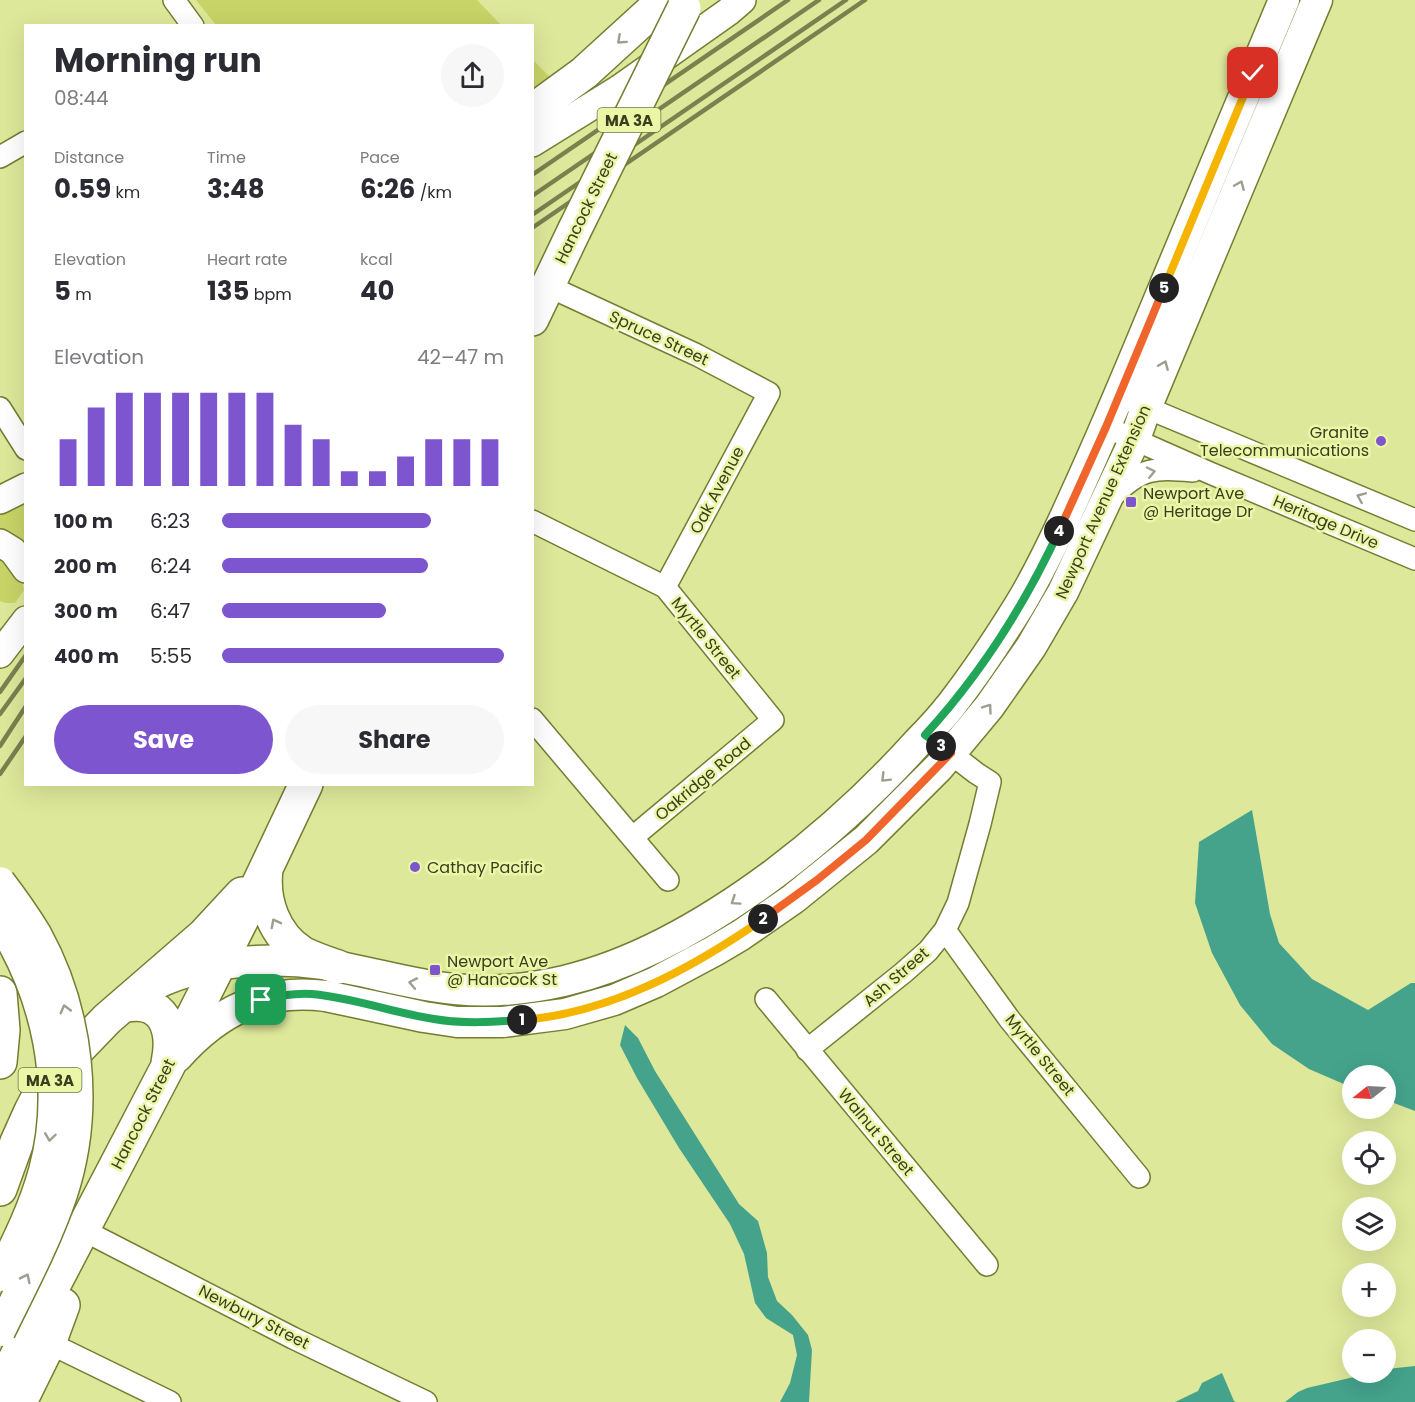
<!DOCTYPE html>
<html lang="en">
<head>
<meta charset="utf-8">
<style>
	:root { --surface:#fff; --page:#f7f7f7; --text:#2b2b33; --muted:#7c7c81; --accent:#7c55cf }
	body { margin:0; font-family:Poppins,sans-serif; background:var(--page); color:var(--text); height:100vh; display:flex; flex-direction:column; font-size:22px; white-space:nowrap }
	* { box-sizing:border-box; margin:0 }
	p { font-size:20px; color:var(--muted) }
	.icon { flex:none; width:33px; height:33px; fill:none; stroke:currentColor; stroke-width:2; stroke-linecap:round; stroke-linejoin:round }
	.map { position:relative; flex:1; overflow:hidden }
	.side { position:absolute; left:24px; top:24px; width:510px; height:762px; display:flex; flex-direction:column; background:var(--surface); border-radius:0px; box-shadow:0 6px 24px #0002 }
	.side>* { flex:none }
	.needle { width:39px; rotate:252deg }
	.buttons { position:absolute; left:1342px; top:1065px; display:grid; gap:12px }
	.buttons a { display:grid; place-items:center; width:54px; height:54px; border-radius:50%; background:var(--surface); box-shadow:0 6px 24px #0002; font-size:30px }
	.pin { position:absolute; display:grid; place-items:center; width:51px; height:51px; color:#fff; margin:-26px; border-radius:12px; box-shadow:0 3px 9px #0006 }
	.km { position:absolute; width:30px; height:30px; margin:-15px; border-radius:50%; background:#222; color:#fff; font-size:16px; line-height:30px; text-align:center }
	.round { display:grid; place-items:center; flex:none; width:63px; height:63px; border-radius:32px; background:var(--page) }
	.headline { display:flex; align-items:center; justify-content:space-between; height:102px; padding:0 30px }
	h1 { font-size:33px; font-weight:700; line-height:45px }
	.metrics { display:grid; grid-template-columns:repeat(3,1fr); gap:9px; height:102px; padding:6px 30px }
	.metrics div { display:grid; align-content:center }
	.metrics b { font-size:26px; font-weight:700 }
	.metrics small { font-size:16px; font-weight:400 }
	.metrics p { font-size:16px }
	.chart { height:168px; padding:12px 30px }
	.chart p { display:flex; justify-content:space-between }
	.chart svg { width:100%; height:108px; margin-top:6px; stroke:var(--accent); stroke-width:6 }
	.primary-button { display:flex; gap:12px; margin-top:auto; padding:12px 30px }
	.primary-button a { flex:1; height:69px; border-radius:36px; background:var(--accent); color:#fff; font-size:24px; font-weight:700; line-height:69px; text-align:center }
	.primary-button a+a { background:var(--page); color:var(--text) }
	ul { padding:0 30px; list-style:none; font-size:20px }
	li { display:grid; grid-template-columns:96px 72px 1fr; align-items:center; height:45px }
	li i { height:15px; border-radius:8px; background:var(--accent) }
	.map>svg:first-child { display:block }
</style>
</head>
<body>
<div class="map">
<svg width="1415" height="1402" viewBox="0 0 1415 1402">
	<rect width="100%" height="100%" fill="#dee89a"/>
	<path fill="#c8d468" d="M 196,0 L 477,0 L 501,25 L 216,25 Z
		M 532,59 L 551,78 L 532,90 Z
		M 25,502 L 25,553 L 0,534 L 0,513 Z
		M 0,552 L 21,577 L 24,590 L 15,603 L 6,603 L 0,601 Z"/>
	<path fill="#45a38c" d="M 1252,810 L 1270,914 L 1279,943 L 1312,979 L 1368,1010 L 1411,983 L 1415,983 L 1415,1111 L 1386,1100 L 1386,1076 L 1353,1076 L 1353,1088 L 1309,1069 L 1272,1044 L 1240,1005 L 1212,953 L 1195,903 L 1199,842 Z
		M 625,1025 L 638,1038 L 655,1071 L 739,1204 L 758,1221 L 767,1253 L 768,1277 L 777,1301 L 792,1315 L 808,1335 L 812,1350 L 809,1402 L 780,1402 L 790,1383 L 797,1355 L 793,1335 L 766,1318 L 755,1303 L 744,1254 L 730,1224 L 679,1148 L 637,1078 L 620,1045 Z
		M 1415,1366 L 1415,1402 L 1285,1402 L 1298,1392 L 1307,1388 L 1371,1373 L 1386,1372 L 1387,1369 Z
		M 1222,1373 L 1234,1401 L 1236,1402 L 1175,1402 L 1198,1391 L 1202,1383 Z"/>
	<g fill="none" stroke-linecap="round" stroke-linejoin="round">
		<g stroke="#757d31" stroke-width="24">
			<path id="minor" d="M 174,0 L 193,26
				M 0,157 L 26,142
				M 548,286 L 697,355 L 769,393 L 665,587
				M 1133,402 L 1415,520
				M 0,408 L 26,449
				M 1106,427 L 1210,473 L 1415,559
				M 1113,496 C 1141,467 1155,468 1193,471
				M 532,521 L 665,587 L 773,720 L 633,837
				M 532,719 L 668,880
				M 945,930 L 1010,1020 L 1139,1177
				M 766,999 L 987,1265
				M 807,1050 L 903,973 L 928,951 L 945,930 L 958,903 L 980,824 L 990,782 L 976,773 L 940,745
				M 83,1230 L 293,1338 L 426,1402
				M 49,1343 L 170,1402"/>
		</g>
		<g stroke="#757d31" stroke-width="30">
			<path id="tertiary" d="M 532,143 L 619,89 L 728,12 L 742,0
				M 0,500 L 26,487
				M 0,543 L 13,551 L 26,569
				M 0,654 L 26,620"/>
		</g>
		<g stroke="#757d31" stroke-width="33">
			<path id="secondary" d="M 148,988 C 197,961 267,956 322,964 C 366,970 410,985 455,989 C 491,993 529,989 564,981 C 641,963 712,920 774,874 C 827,834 874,791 918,742 C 930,730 941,718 952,704 C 976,673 998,640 1019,606 C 1041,570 1059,531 1076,493 C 1102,436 1126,379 1150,321 C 1195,214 1239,107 1284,0
				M 177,1057 C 218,1011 263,988 326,996 L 424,1017 L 457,1022 L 503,1022 L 565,1014 L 614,1000 L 656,982 L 714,951 L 741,935 L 793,899 L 866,840 L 939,767 L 989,707 L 1031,647 L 1063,592 L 1135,439 L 1146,408 L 1317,0"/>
		</g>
		<g stroke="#757d31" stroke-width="36">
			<path id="primary" d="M 532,111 L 584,73 L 664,0
				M 532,319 L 574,231
				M 266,869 C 262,901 274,935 302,953 C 314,959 326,963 338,967
				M 0,993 L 3,1030 L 0,1062
				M 123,1006 C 164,996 175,1029 168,1063
				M 0,1189 L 17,1142 L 31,1111 L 43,1088 L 52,1076 L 107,1019 L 204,935 L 242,894
				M 0,1388 L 167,1068 L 243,917 L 306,784
				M 20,1402 L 49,1343 L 63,1305"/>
		</g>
		<use href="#minor" stroke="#fff" stroke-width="21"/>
		<use href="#tertiary" stroke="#fff" stroke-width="27"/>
		<use href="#secondary" stroke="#fff" stroke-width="30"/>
		<use href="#primary" stroke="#fff" stroke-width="33"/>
		<path stroke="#7a814f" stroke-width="4.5" d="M 532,175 L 788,0
			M 532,196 L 819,0
			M 532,215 L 846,0
			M 532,228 L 865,0
			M 0,692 L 26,655
			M 0,714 L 26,678
			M 0,746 L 26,706
			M 0,774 L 26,736"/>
		<g stroke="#757d31" stroke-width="33" stroke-linecap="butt">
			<path id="secondary-bridge" d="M 0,882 C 13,899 25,916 36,934 C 79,1012 90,1109 62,1194 C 46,1241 22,1286 0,1331
				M 0,921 C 47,995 67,1085 44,1171 C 34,1208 17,1242 0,1276"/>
		</g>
		<g stroke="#757d31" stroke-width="36" stroke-linecap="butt">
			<path id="primary-bridge" d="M 574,231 L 684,8"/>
		</g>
		<use href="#secondary-bridge" stroke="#fff" stroke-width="30"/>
		<use href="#primary-bridge" stroke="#fff" stroke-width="33"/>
	</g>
	<defs><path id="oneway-chevron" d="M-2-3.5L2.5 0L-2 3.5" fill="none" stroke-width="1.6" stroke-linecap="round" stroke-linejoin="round" transform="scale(1.5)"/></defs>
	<g stroke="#9c9e8e">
		<use href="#oneway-chevron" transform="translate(621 40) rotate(138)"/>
		<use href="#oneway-chevron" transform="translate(1240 185) rotate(-67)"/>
		<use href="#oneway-chevron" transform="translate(1164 365) rotate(-67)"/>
		<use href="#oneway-chevron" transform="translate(1151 472) rotate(-12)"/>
		<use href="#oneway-chevron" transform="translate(1361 497) rotate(-157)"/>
		<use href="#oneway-chevron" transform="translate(988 708) rotate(-54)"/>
		<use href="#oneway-chevron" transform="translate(885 778) rotate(135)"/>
		<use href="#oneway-chevron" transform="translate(735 901) rotate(146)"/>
		<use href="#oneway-chevron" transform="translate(275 923) rotate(-118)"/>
		<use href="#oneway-chevron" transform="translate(413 983) rotate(-169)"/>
		<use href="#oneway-chevron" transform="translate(65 1009) rotate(-105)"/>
		<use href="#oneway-chevron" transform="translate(50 1137) rotate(98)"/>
		<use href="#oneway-chevron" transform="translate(26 1278) rotate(-64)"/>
	</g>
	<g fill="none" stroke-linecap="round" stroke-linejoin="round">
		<g stroke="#fff" stroke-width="12">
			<path id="split-1" d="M 261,1000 C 277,996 294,993 311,994 C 352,997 393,1013 434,1019 C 463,1024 493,1022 522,1020"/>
		</g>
		<g stroke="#fff" stroke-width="12">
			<path id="split-2" d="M 522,1020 C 610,1013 691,969 763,919"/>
		</g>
		<g stroke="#fff" stroke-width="12">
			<path id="split-3" d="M 763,919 L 817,880 L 866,840 L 951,753 L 941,746"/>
		</g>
		<g stroke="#fff" stroke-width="12">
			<path id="split-4" d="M 941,746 L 925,735 C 980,675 1025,604 1059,531"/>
		</g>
		<g stroke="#fff" stroke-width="12">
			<path id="split-5" d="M 1059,531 L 1106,427 L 1164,288"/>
		</g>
		<g stroke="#fff" stroke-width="12">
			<path id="split-6" d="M 1164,288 L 1253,73"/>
		</g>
		<use href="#split-1" stroke="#22a559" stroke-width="8"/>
		<use href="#split-2" stroke="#f5b400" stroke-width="8"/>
		<use href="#split-3" stroke="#f0652b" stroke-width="8"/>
		<use href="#split-4" stroke="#22a559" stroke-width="8"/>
		<use href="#split-5" stroke="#f0652b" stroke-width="8"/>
		<use href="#split-6" stroke="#f5b400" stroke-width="8"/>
	</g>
	<g fill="#7c55cf" stroke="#ebf6a7" stroke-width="2">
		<circle cx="1381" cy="441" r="6"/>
		<rect x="1125" y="496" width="12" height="12" rx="3"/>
		<circle cx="415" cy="867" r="6"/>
		<rect x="429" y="964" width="12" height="12" rx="3"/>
	</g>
	<g text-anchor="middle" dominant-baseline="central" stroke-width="5" stroke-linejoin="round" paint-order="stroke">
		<g fill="#ebf6a7" stroke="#6f7547" stroke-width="1.5">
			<rect x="597.5" y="108" width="63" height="24" rx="4.5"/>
			<rect x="18.5" y="1068" width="63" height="24" rx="4.5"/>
		</g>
		<g font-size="15" font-weight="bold" fill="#3a3e1e">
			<text x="629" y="120">MA 3A</text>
			<text x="50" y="1080">MA 3A</text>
		</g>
		<g font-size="16" fill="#3a3e1e" stroke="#ebf6a7">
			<text transform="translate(586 208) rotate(-64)">Hancock Street</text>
			<text transform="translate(659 338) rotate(25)">Spruce Street</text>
			<text transform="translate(717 490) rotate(-62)">Oak Avenue</text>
			<text transform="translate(1103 502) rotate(-66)">Newport Avenue Extension</text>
			<text transform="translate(1326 522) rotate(23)">Heritage Drive</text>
			<text transform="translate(706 638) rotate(51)">Myrtle Street</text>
			<text transform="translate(703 779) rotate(-40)">Oakridge Road</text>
			<text transform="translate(896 977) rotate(-41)">Ash Street</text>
			<text transform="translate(1040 1055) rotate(51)">Myrtle Street</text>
			<text transform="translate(143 1114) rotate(-63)">Hancock Street</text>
			<text transform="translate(876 1132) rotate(50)">Walnut Street</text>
			<text transform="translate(254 1317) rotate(27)">Newbury Street</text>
		</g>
		<g font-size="16" fill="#3a3e1e" stroke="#ebf6a7" text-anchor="start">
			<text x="1369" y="432" text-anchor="end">Granite<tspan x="1369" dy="18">Telecommunications</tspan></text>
			<text x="1143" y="493">Newport Ave<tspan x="1143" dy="18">@ Heritage Dr</tspan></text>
			<text x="427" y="867">Cathay Pacific</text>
			<text x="447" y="961">Newport Ave<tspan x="447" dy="18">@ Hancock St</tspan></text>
		</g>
	</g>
</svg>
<div class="buttons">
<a><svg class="needle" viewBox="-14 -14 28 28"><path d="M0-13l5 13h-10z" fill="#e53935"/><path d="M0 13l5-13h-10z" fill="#7c7c81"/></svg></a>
<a><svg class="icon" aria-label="locate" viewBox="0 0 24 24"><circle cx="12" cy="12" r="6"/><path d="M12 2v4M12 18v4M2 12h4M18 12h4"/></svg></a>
<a><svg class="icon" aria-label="layers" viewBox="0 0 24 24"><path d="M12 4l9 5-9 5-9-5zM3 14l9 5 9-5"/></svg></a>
<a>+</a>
<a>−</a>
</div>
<div class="pin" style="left:261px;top:1000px;background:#1e9e55"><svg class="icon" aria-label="arrive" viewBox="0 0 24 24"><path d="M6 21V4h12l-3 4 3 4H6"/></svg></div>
<div class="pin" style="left:1253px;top:73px;background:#d93025"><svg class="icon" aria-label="check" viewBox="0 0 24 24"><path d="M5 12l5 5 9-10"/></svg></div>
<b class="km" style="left:522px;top:1020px">1</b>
<b class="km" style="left:763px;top:919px">2</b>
<b class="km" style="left:941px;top:746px">3</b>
<b class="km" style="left:1059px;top:531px">4</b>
<b class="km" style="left:1164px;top:288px">5</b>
<section class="side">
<div class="headline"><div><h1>Morning run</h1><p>08:44</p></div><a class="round"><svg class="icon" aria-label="share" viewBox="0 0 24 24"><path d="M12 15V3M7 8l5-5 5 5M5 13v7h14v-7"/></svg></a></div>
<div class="metrics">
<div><p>Distance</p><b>0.59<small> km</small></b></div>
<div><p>Time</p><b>3:48</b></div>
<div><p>Pace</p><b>6:26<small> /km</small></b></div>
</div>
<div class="metrics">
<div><p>Elevation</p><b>5<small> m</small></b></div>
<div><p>Heart rate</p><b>135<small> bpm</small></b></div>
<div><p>kcal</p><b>40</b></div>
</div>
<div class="chart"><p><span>Elevation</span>42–47 m</p>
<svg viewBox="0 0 160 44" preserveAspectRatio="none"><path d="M5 44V25M15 44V12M25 44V6M35 44V6M45 44V6M55 44V6M65 44V6M75 44V6M85 44V19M95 44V25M105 44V38M115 44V38M125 44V32M135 44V25M145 44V25M155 44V25"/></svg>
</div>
<ul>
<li><b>100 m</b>6:23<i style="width:74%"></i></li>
<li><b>200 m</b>6:24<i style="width:73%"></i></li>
<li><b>300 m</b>6:47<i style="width:58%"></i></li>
<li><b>400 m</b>5:55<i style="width:100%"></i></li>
</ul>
<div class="primary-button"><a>Save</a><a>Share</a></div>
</section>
</div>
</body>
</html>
